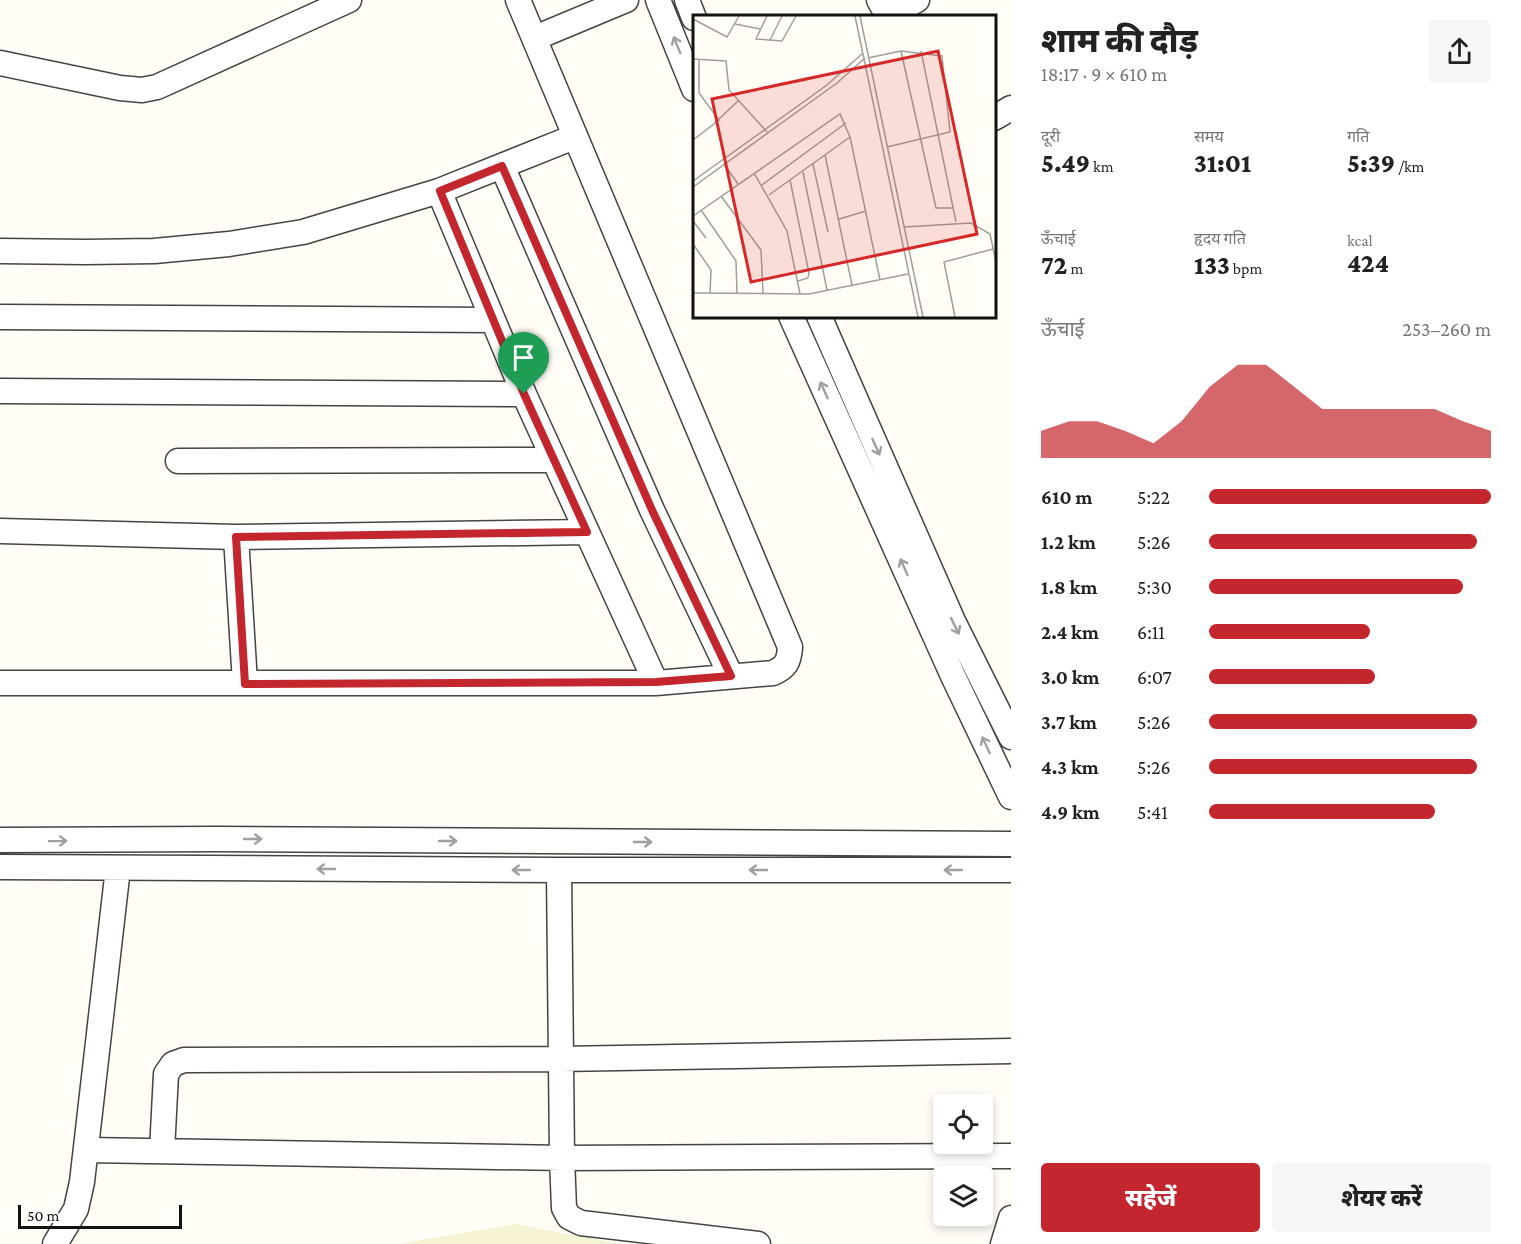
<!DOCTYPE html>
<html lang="hi">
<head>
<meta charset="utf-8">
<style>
	:root { --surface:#fff; --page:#f6f6f6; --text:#222; --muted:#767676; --accent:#c4262e }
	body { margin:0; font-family:"Crimson Pro","Noto Sans Devanagari",serif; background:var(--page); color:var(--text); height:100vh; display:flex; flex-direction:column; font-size:22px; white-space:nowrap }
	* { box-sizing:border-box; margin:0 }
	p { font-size:20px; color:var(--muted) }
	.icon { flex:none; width:33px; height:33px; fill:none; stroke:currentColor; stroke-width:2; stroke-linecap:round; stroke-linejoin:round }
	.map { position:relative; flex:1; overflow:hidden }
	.side { display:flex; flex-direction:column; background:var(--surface); width:510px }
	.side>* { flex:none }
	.tools { position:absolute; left:933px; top:1094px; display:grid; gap:12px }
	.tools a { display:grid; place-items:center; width:60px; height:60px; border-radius:6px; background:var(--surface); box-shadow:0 3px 9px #0003; font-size:30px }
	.scale { position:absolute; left:18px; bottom:15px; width:164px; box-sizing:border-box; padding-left:6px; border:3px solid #111; border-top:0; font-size:16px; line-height:21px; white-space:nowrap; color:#111; -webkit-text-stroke:4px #fff; paint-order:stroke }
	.pin { position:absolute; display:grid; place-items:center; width:51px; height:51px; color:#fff; margin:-62px -26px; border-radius:50% 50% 50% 0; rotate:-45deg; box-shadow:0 0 6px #0007 }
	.pin .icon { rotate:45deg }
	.round { display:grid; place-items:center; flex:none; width:63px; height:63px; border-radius:6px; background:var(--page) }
	.overview { display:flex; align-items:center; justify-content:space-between; height:102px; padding:0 30px }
	h1 { font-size:33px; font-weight:800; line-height:45px }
	.figures { display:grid; grid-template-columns:repeat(3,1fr); gap:9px; height:102px; padding:6px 30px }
	.figures div { display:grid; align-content:center }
	.figures b { font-size:26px; font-weight:800 }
	.figures small { font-size:16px; font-weight:400 }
	.figures p { font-size:16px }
	.chart { height:168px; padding:12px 30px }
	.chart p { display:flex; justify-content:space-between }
	.chart svg { width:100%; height:108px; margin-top:6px; fill:var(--accent); opacity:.7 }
	.action { display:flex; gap:12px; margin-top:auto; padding:12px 30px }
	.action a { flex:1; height:69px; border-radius:6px; background:var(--accent); color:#fff; font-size:24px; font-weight:800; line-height:69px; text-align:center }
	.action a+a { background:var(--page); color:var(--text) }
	ul { padding:0 30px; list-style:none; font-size:20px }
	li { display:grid; grid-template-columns:96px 72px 1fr; align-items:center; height:45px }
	li i { height:15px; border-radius:8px; background:var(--accent) }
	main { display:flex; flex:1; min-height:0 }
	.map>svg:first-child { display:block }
</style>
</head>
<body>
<main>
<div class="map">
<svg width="1011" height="1244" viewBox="0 0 1011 1244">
	<rect width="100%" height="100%" fill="#fffdf5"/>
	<path fill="#f6f3d4" d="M 515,1224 L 621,1244 L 400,1244 Z"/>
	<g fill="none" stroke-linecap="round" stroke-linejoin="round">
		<g stroke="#444" stroke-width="27">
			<path id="minor" d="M 658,0 L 694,89
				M 687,0 L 694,18
				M 879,0 L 884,9 L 890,13 L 897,11 L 917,0
				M 535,38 L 626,0
				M 0,63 L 120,88 L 142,90 L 157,87 L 349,0
				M 994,118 L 1011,108
				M 502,166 L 652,510 L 731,676
				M 439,191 L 524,394 L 656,683
				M 0,251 L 86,252 L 154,251 L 229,244 L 303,232 L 439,191 L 574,137
				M 791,316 L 953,676 L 1011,797
				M 819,316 L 953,621 L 1011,737
				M 0,317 L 493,320
				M 0,391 L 524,394
				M 178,461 L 554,460
				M 0,531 L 236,537 L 587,532
				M 236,537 L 245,683
				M 0,683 L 656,683 L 773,673 C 786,667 789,662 790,647 L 518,0
				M 0,840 L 216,839 L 1011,844
				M 0,867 L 559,870 L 1011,870
				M 559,870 L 562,1158 L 564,1208 L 569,1217 L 581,1223 L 758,1244
				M 86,1150 L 562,1158 L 1011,1156
				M 162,1151 L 166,1074 L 173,1064 L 184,1060 L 560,1059 L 1011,1051
				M 55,1244 L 76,1209 L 82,1182 L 118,868
				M 1003,1244 L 1011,1218"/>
		</g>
		<use href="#minor" stroke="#fff" stroke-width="24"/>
	</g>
	<defs><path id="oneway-shaft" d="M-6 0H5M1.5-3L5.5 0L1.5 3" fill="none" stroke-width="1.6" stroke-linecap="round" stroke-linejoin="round" transform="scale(1.5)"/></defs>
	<g stroke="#a0a0a0">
		<use href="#oneway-shaft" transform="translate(677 45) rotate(-112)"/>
		<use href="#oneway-shaft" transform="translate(824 390) rotate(-114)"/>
		<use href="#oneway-shaft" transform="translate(876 447) rotate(66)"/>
		<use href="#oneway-shaft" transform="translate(904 567) rotate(-114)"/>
		<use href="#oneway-shaft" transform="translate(955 626) rotate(64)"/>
		<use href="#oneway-shaft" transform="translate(986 745) rotate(-115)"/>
		<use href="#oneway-shaft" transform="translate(253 839)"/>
		<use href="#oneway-shaft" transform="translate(58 841) rotate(-1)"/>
		<use href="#oneway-shaft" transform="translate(448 841)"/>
		<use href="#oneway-shaft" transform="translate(643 842)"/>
		<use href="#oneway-shaft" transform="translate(326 869) rotate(-180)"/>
		<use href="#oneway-shaft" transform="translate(521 870) rotate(-180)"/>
		<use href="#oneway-shaft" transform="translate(758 870) rotate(-180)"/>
		<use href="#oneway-shaft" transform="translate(953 870) rotate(180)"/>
	</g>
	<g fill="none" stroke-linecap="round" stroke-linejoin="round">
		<g stroke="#fff" stroke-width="12">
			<path id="route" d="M 502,166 L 652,510 L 731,676 L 656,682 L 245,684 L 236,537 L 587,532 L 524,394 L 440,191 Z"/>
		</g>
		<use href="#route" stroke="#c4262e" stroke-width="8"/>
	</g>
	<g transform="translate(693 15)">
		<rect width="303" height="303" fill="#fffdf5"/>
		<path fill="none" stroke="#a09f9a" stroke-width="1.5" d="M 74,1 L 63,24 L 89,26 L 103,1M 162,1 L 225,302M 167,1 L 230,302M 0,4 L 34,22 L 46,1M 42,9 L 67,14M 77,25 L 89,1M 208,36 L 243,193 L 261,193M 228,36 L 263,207M 175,43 L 208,36 L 249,41 L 257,117 L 194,132M 0,44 L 33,46 L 36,75 L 74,117M 26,104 L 45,86M 0,125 L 26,105 L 6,78 L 6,44M 132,140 L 159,270M 31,149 L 45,169M 120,149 L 135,217M 110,157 L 134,275M 61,158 L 94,216 L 107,279M 97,165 L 116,258 L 115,263 L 105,266M 0,166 L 134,70 L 170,38M 69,170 L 153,108M 0,172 L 144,68 L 172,43M 76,180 L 157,122M 28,181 L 68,235 L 70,278M 8,195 L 43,246 L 44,278M 0,201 L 147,99 L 157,122 L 187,265M 146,204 L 173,196M 0,206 L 13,223M 211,212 L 278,208 L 297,219 L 303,247M 0,229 L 18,255 L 17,278M 0,278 L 116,279 L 215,259M 262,302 L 251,247 L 300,234"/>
		<path fill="#d62828" fill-opacity="0.15" stroke="#d62828" stroke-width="3" d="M 245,36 L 284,219 L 58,267 L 19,84 Z"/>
		<rect width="303" height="303" fill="none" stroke="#111" stroke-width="3"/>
	</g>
</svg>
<div class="tools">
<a><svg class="icon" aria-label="locate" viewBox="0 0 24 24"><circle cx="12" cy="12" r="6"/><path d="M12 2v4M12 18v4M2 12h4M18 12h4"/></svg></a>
<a><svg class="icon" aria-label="layers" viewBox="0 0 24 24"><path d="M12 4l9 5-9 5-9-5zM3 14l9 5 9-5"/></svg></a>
</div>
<div class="scale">50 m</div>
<div class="pin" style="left:524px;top:394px;background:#1e9e55"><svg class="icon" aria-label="arrive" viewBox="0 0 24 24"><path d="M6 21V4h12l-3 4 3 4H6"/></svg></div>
</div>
<section class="side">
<div class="overview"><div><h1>शाम की दौड़</h1><p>18:17 · 9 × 610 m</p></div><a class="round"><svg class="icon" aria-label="share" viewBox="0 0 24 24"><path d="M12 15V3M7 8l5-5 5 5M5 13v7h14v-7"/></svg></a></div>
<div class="figures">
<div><p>दूरी</p><b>5.49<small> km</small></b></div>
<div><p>समय</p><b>31:01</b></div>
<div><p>गति</p><b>5:39<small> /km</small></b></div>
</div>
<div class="figures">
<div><p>ऊँचाई</p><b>72<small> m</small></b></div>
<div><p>हृदय गति</p><b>133<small> bpm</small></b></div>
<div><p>kcal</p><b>424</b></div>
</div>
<div class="chart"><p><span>ऊँचाई</span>253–260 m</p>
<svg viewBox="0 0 160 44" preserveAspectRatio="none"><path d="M0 44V33L10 29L20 29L30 33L40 38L50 29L60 15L70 6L80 6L90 15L100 24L110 24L120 24L130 24L140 24L150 29L160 33V44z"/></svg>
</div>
<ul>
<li><b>610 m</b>5:22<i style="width:100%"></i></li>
<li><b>1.2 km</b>5:26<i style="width:95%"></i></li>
<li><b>1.8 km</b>5:30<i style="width:90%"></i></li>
<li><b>2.4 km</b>6:11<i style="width:57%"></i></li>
<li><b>3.0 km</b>6:07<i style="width:59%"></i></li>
<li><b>3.7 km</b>5:26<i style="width:95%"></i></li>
<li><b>4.3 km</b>5:26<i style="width:95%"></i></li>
<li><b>4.9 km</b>5:41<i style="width:80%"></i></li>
</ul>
<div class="action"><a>सहेजें</a><a>शेयर करें</a></div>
</section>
</main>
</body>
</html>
